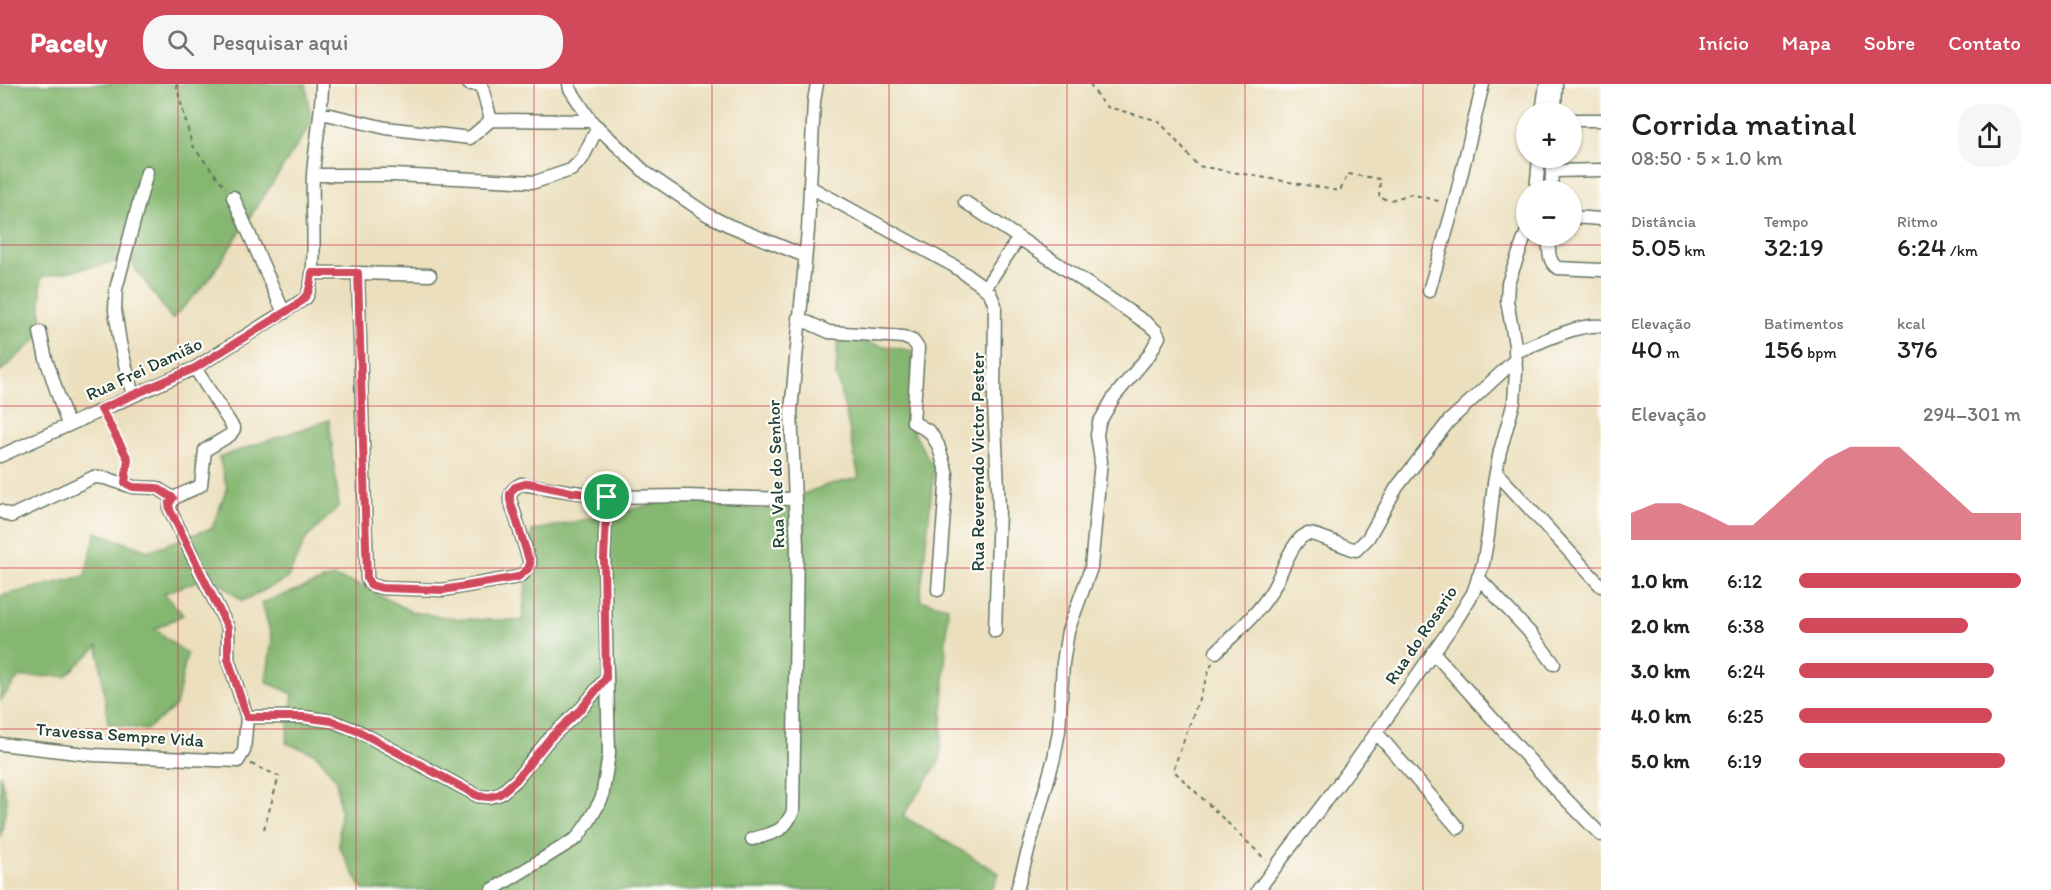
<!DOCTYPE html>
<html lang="pt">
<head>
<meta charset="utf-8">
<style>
	:root { --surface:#fff; --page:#f6f6f6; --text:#202124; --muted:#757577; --accent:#d1495b }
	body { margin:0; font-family:Itim,sans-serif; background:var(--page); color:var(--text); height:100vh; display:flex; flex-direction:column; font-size:22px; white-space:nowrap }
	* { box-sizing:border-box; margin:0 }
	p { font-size:20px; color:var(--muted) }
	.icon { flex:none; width:33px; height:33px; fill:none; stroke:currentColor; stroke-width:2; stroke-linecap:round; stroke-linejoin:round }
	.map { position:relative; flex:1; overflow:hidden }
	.sheet { display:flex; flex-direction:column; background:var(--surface); width:450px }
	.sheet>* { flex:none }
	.tools { position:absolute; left:1516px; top:18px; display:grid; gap:12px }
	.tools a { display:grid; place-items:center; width:66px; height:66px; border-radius:50%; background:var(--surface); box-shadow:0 2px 4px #0004; font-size:30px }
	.pin { position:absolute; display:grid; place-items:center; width:51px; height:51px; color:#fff; margin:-26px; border:3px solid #fff; border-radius:50%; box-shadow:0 2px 6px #0007 }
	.round { display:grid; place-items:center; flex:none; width:63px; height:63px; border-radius:24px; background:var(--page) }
	.head { display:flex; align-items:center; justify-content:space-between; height:102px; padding:0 30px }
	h1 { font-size:33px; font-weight:600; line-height:45px }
	.metrics { display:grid; grid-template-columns:repeat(3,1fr); gap:9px; height:102px; padding:6px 30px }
	.metrics div { display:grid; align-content:center }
	.metrics b { font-size:26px; font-weight:600 }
	.metrics small { font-size:16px; font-weight:400 }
	.metrics p { font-size:16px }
	.chart { height:168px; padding:12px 30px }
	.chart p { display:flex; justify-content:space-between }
	.chart svg { width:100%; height:108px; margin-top:6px; fill:var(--accent); opacity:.7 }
	ul { padding:0 30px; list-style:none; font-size:20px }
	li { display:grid; grid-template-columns:96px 72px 1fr; align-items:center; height:45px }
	li i { height:15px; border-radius:8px; background:var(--accent) }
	header { display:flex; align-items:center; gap:36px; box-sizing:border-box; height:84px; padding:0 30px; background:var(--accent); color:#fff }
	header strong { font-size:28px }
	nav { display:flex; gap:33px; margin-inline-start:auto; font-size:21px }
	.search { width:420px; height:54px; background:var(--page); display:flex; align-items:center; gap:15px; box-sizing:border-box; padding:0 21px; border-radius:24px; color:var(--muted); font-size:22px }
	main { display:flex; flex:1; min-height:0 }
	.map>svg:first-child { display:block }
</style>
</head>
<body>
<header>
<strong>Pacely</strong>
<div class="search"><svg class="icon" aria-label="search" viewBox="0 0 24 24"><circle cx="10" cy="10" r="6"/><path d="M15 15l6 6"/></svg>Pesquisar aqui</div>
<nav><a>Início</a><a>Mapa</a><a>Sobre</a><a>Contato</a></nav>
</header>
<main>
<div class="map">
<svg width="1601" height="806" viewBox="0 0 1601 806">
	<rect width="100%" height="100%" fill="#fdfcf7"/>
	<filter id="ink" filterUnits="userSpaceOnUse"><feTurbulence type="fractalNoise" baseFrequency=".0167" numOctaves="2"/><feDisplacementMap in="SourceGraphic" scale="12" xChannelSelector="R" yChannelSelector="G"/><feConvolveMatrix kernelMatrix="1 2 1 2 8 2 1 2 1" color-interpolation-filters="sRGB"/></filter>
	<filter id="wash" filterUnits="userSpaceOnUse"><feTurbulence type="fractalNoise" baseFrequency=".008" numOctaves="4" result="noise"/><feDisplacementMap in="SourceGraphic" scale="24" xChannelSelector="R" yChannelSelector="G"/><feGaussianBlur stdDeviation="1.35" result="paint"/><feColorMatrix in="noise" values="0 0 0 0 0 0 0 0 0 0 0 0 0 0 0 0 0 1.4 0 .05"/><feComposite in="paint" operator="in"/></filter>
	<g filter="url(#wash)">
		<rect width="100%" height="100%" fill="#ebdfbd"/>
		<path fill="#85b771" stroke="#527a52" stroke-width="1.5" d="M 0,0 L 306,0 L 311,40 L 208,197 L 172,235 L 129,175 L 41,193 L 41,251 L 0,288 Z
			M 838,254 L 913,267 L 910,342 L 934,385 L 920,516 L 948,523 L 940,676 L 903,732 L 999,789 L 992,806 L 363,806 L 339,763 L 340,726 L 336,695 L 316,670 L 286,659 L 293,610 L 266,598 L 272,555 L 262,519 L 332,493 L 358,500 L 412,528 L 460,535 L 522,537 L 532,447 L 683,414 L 761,426 L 827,401 L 859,394 L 846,329 L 836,291 Z
			M 329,336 L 339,422 L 306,455 L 287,495 L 242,517 L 212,492 L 164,509 L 183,531 L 155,545 L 187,570 L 176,622 L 146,646 L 108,639 L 98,562 L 66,592 L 19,593 L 0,617 L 0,512 L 85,492 L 96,448 L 148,467 L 212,444 L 227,404 L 219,373 Z
			M 0,690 L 7,718 L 0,754 Z"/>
	</g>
	<g filter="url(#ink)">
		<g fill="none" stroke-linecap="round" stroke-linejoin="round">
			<g stroke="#667664" stroke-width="15">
				<path id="street" d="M 469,0 L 481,0
					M 481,0 L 491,36
					M 569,0 L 570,5 L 591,37 L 646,89 L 708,131 L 728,141 L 805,172
					M 1542,28 L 1546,0
					M 1555,28 L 1556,0
					M 322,29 L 386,44 L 470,54 L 491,36 L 591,37
					M 1572,36 L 1601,36
					M 1552,87 L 1601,86
					M 313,91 L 394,91 L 535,98 L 571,86 L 582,75 L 598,43
					M 810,103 L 954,182 L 980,200 L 990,209 L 995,221 L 994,318 L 999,425 L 995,547
					M 1536,106 L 1539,74
					M 1551,106 L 1553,74
					M 233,113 L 284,229
					M 965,118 L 1148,240 L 1156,247 L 1159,253 L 1149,271 L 1114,313 L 1099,339 L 1097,351 L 1101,377 L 1091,484 L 1068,547 L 1063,579 L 1059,647 L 1054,674 L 1017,806
					M 1572,133 L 1601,135
					M 1549,152 C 1549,163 1547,178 1558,184 L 1601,186
					M 312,189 L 358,189 L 367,495 L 371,501 L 383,504 L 443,506 L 518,493 L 524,489 L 530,479 L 510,415 C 510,407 514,404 521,400 L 607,413 L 685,412 L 793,415
					M 358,189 L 430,191
					M 985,204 L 1018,155
					M 1429,207 L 1454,121 L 1483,0
					M 798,234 L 829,248 L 903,253 L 913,257 L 918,264 L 913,338 L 930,348 L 938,361 L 947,390 L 938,506
					M 40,248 L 46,275 L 68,341
					M 1515,268 C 1541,259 1575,240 1601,242
					M 133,312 L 120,259 L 115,226 L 116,205 L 147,88
					M 0,372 L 195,284 L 306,214 C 319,188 311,123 313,91 C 315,61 322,31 322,0
					M 1496,388 L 1601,502
					M 0,427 L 11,432 L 94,393 L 105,394 L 133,403 L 157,404 L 173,414
					M 1478,493 L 1532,551 L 1554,580
					M 1216,568 C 1237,547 1263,526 1276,499 C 1282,487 1294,452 1308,450 C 1315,449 1345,463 1356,466 L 1368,454 L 1397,403 L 1449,337 L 1516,275
					M 1433,568 L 1551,700 L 1601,751
					M 247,633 L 303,633 L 332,637 L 360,648 L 478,712 L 489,713 L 500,710 L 516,696 L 550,654 L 582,624 L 606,594
					M 1376,648 L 1458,744
					M 0,660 L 94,671 L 238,677 L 244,667 L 247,633 L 228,575 L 228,544 L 170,426 C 168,410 190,409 201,401 L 205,366 L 230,351 L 234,345 L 195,284
					M 752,755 C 773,749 784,749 793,727 L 797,462 L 791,328 L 808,146 L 814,17 L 817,0
					M 492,806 L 577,754 L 589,737 L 602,714 L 609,670 L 604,475 L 607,413
					M 1258,806 L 1356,677 L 1455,538 L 1473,509 L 1483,480 L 1488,452 L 1494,399 L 1500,367 L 1514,318 L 1516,288 L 1515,261 L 1507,217 L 1508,199 L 1527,147"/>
			</g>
			<path stroke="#667664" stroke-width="2" stroke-dasharray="4.5 4.5" stroke-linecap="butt" d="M 176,0 L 192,61 L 226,104
				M 1090,0 L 1104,22 L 1159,37 L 1198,82 L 1340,107 L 1348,90 L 1380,95 L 1379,114 L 1391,116 L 1411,110 L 1442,118
				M 107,336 L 128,375 L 126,388
				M 1212,579 L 1173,686 L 1266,776
				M 251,680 L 279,692 L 264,745"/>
			<use href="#street" stroke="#fff" stroke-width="12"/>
		</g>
	</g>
	<g fill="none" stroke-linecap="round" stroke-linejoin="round" filter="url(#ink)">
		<g stroke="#fff" stroke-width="12">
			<path id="route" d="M 312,189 L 358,189 L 367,495 L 371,501 L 382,504 L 443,506 L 518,493 L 528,485 L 530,479 L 510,416 L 510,409 L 515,403 L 528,399 L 571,408 L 607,413 L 604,475 L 606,594 L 582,624 L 550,654 L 516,696 L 500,710 L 489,713 L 478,712 L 360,648 L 332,637 L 303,633 L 247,633 L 228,575 L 228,544 L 170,426 L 169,420 L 173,414 L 157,404 L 133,403 L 125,399 L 128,375 L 101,325 L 195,284 L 295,222 C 310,211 310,206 312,189 Z"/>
		</g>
		<use href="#route" stroke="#d1495b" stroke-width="8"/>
	</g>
	<path fill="none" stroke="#d1495b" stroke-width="1.5" stroke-opacity="0.55" d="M 178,0 L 178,806M 356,0 L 356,806M 534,0 L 534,806M 712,0 L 712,806M 889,0 L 889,806M 1067,0 L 1067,806M 1245,0 L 1245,806M 1423,0 L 1423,806M 0,161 L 1601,161M 0,322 L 1601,322M 0,484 L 1601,484M 0,645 L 1601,645"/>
	<g text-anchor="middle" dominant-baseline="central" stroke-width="4.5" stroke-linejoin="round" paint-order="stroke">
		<g font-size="18" fill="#1f3d34" stroke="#fdfcf7">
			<text transform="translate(144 285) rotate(-25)">Rua Frei Damião</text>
			<text transform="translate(978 378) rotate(-90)">Rua Reverendo Victor Pester</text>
			<text transform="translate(776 390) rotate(-92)">Rua Vale do Senhor</text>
			<text transform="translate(1421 551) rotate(-56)">Rua do Rosario</text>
			<text transform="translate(120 651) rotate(4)">Travessa Sempre Vida</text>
		</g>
	</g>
</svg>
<div class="tools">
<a>+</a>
<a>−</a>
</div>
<div class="pin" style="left:607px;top:413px;background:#1e9e55"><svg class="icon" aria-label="arrive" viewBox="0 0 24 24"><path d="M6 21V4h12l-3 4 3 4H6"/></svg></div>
</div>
<section class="sheet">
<div class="head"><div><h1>Corrida matinal</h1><p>08:50 · 5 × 1.0 km</p></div><a class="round"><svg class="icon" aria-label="share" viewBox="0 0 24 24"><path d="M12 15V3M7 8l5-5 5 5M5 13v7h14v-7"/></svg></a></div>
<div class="metrics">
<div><p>Distância</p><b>5.05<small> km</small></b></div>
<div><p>Tempo</p><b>32:19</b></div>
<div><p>Ritmo</p><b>6:24<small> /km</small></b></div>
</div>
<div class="metrics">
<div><p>Elevação</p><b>40<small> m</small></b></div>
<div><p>Batimentos</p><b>156<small> bpm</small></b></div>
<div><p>kcal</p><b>376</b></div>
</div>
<div class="chart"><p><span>Elevação</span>294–301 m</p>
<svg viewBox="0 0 160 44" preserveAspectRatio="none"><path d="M0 44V33L10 29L20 29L30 33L40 38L50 38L60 29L70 20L80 11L90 6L100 6L110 6L120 15L130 24L140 33L150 33L160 33V44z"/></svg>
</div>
<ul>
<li><b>1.0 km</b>6:12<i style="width:100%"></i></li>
<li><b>2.0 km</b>6:38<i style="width:76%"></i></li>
<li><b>3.0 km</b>6:24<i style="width:88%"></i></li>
<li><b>4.0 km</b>6:25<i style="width:87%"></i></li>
<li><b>5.0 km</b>6:19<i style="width:93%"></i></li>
</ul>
</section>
</main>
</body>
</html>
